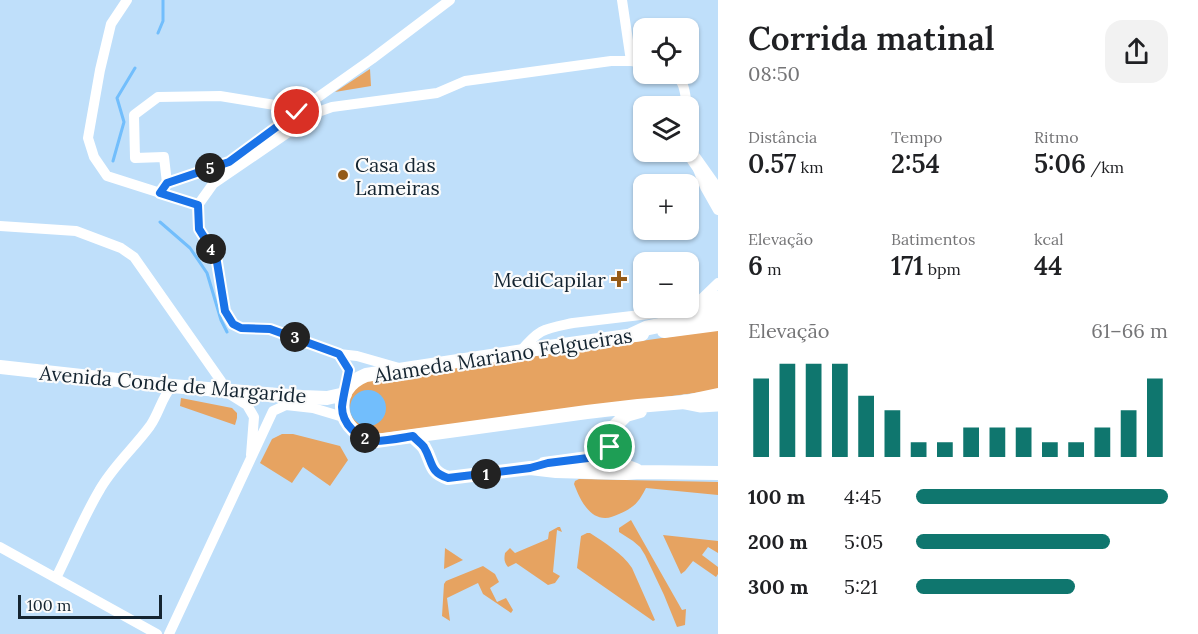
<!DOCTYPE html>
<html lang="pt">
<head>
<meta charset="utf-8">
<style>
	:root { --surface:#fff; --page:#f2f2f2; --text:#202124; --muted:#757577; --accent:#0f766e }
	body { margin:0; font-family:Lora,serif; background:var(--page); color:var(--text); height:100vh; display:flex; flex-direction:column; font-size:22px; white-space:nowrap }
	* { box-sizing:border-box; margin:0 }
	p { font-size:20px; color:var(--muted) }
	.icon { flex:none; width:33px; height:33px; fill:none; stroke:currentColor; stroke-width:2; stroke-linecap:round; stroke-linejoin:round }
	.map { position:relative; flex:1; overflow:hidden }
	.details { display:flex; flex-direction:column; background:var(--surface); width:480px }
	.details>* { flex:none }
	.controls { position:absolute; left:633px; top:18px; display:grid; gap:12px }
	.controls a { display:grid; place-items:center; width:66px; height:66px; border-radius:12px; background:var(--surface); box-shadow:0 2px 4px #0004; font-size:30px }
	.scale { position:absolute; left:18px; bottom:15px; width:144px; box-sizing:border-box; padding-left:6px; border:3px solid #142430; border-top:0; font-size:16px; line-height:21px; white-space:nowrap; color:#142430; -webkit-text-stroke:4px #fbfbfb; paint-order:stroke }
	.pin { position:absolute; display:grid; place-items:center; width:51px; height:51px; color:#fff; margin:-26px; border:3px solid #fff; border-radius:50%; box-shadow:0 2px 6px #0007 }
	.km { position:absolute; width:30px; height:30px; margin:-15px; border-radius:50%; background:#222; color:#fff; font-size:16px; line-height:30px; text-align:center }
	.round { display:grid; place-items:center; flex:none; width:63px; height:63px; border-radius:18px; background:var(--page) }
	.headline { display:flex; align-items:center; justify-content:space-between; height:102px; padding:0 30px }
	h1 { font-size:33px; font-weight:600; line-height:45px }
	.stats { display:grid; grid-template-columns:repeat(3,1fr); gap:9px; height:102px; padding:6px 30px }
	.stats div { display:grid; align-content:center }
	.stats b { font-size:26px; font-weight:600 }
	.stats small { font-size:16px; font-weight:400 }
	.stats p { font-size:16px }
	.chart { height:168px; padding:12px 30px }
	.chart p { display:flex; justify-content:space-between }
	.chart svg { width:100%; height:108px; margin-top:6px; stroke:var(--accent); stroke-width:6 }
	ul { padding:0 30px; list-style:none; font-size:20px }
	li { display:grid; grid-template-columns:96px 72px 1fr; align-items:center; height:45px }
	li i { height:15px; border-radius:8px; background:var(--accent) }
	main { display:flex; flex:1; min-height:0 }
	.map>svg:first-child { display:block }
</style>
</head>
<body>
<main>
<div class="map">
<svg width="718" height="634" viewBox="0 0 718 634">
	<rect width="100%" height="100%" fill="#bfdffa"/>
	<path fill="#e6a361" d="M 370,69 L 371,86 L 335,92 Z
		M 718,330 L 718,390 L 384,433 C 376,433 368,433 361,428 C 349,421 346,400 355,389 C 360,384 369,380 376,379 Z
		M 181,398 L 232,408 L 237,413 L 237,418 L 235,425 L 180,406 Z
		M 282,434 L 293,434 L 340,446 L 348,460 L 330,486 L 303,467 L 292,483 L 260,463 L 272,439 Z
		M 579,479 L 718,482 L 718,495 L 646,488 C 638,503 635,507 619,514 C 614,516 610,518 605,518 C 588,518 579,497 574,484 L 575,481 Z
		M 631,520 L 682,610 L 686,609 L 685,625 L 677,627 L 664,595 L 645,555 L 640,547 L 633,541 L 619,532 L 619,528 Z
		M 558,527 L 560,527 L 562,532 L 557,530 L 553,572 L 560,576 L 555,583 L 548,585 L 516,563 L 508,567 C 504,562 504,559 505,553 L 510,548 L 515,553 L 548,539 L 549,532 Z
		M 587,533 L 590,533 C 605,543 622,553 632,568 L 655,620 L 653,621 L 577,568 L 581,536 Z
		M 663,535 L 718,541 L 718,553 L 708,547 L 702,555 L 718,567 L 718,574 L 716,577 L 693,561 L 685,571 L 681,574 Z
		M 445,548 L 463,560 L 444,569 Z
		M 483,566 L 495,574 L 499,582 L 490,588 L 497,602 L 506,598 L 513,610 L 511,613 L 483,594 L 478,583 L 447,598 L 450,621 L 442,616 L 444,584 L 446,581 Z"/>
	<path fill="#72befc" d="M350 408a18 18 0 1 1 36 0a18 18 0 1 1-36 0Z"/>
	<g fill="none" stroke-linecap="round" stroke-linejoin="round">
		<path stroke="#72befc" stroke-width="3" d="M 158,33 L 163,21 L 163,0
			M 113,161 L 124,122 L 117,98 L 135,68
			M 160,222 L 190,248 L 207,273 L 221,320 L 227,332"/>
		<path stroke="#fff" stroke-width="10" d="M 127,0 L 111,24 L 100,70 L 88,138 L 94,157 L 107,176 L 198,205
			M 622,0 L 631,61
			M 674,74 C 685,81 685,94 687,106
			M 688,118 L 694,159 L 705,187 L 718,210
			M 167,183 L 229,162 L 297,112 L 372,59 L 450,0
			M 165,187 L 167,183 L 164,157 L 135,158 L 134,115 L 158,97 L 220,96 L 281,106 L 297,112
			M 198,205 L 213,184 L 318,112 L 332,107 L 437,93 L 465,81 L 611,61 L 631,61 L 644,64
			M 198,205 L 199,229 L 216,256 L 225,311 L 233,324 L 241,328 L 270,329 L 339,354 L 357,356 L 399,368
			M 0,226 L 76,231 L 121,248 L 134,257 L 221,381 L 223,390 L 247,405 L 254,417 L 251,455
			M 520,352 C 540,328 544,329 573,323 L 691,309 L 718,283
			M 339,354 L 349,370 L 345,392
			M 0,547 L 157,634
			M 56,578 C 70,550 83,518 99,491 C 112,467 134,448 150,426 C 159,413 162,397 172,386
			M 169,634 L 273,411 L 286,405 L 313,408 L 343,417"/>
		<path stroke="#fff" stroke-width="14" d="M 664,331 L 718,324
			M 642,334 L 549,347 L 366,375 C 328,390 338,434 376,441 L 587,412 L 638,406 L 685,402 L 718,395
			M 0,367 L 172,386 L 302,397 L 327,398 L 345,394
			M 413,436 C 416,440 421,443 424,447 C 433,462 429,472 448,478 L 530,468 L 556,471 L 626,473 L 640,472 L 718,473
			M 609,438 C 612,458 616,463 636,470
			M 544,464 L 596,457
			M 580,471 L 602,453 L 616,425 L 626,415 L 640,411"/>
		<path stroke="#fff" stroke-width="15" d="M 694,159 L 718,193
			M 691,309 L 718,298
			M 632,335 L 647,328 L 718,313
			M 685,402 L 700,405 L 718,404"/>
	</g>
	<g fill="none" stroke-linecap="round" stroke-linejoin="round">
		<g stroke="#fff" stroke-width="12">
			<path id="route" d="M 297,112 L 229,162 L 167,183 L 160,193 L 198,205 L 199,229 L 216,256 L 225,311 L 233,324 L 241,328 L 270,329 L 339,354 L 349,370 C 347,381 343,396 342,407 C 342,424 358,439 375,441 C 387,441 401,438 413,436 C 416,440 421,443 424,447 C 433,462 429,472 448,478 L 530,468 L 548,463 L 596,457 L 602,453 L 609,438 L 610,447"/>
		</g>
		<use href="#route" stroke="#1a73e8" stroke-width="8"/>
	</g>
	<g fill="#945a17" stroke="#fbfbfb" stroke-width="2">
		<circle cx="343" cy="175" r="6"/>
		<path d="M616 270h6v6h6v6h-6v6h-6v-6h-6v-6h6z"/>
	</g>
	<g text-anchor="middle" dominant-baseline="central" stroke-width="4.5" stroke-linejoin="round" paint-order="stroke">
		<g font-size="20" fill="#142430" stroke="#fbfbfb" text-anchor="start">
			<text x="355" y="164">Casa das<tspan x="355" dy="23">Lameiras</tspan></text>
			<text x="606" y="279" text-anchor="end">MediCapilar</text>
		</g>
		<g font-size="20" fill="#142430" stroke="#fbfbfb">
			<text transform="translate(503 355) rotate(-9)">Alameda Mariano Felgueiras</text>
			<text transform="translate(173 384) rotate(5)">Avenida Conde de Margaride</text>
		</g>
	</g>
</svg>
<div class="controls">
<a><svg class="icon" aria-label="locate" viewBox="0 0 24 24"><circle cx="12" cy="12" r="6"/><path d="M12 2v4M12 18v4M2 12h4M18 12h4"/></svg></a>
<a><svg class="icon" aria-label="layers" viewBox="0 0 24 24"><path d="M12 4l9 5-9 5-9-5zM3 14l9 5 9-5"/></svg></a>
<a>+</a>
<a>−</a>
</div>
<div class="scale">100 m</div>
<div class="pin" style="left:610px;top:447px;background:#1e9e55"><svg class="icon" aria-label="arrive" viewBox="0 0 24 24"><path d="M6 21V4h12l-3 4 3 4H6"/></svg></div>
<div class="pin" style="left:297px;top:112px;background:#d93025"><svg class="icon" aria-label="check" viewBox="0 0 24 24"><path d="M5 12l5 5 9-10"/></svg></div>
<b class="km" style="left:486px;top:474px">1</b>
<b class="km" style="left:365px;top:438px">2</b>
<b class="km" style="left:295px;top:337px">3</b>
<b class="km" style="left:211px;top:249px">4</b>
<b class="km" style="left:210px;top:168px">5</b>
</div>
<section class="details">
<div class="headline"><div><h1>Corrida matinal</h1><p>08:50</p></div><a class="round"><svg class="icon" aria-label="share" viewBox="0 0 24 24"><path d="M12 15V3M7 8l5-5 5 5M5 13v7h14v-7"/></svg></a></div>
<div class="stats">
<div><p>Distância</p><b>0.57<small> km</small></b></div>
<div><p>Tempo</p><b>2:54</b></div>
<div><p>Ritmo</p><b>5:06<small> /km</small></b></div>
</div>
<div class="stats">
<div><p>Elevação</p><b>6<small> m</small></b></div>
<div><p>Batimentos</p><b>171<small> bpm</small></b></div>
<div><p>kcal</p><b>44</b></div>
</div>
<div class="chart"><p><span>Elevação</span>61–66 m</p>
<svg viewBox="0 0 160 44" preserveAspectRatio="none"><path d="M5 44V12M15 44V6M25 44V6M35 44V6M45 44V19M55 44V25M65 44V38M75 44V38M85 44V32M95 44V32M105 44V32M115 44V38M125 44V38M135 44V32M145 44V25M155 44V12"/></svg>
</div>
<ul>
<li><b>100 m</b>4:45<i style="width:100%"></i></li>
<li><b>200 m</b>5:05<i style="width:77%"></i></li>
<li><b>300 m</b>5:21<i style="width:63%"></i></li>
</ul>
</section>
</main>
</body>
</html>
